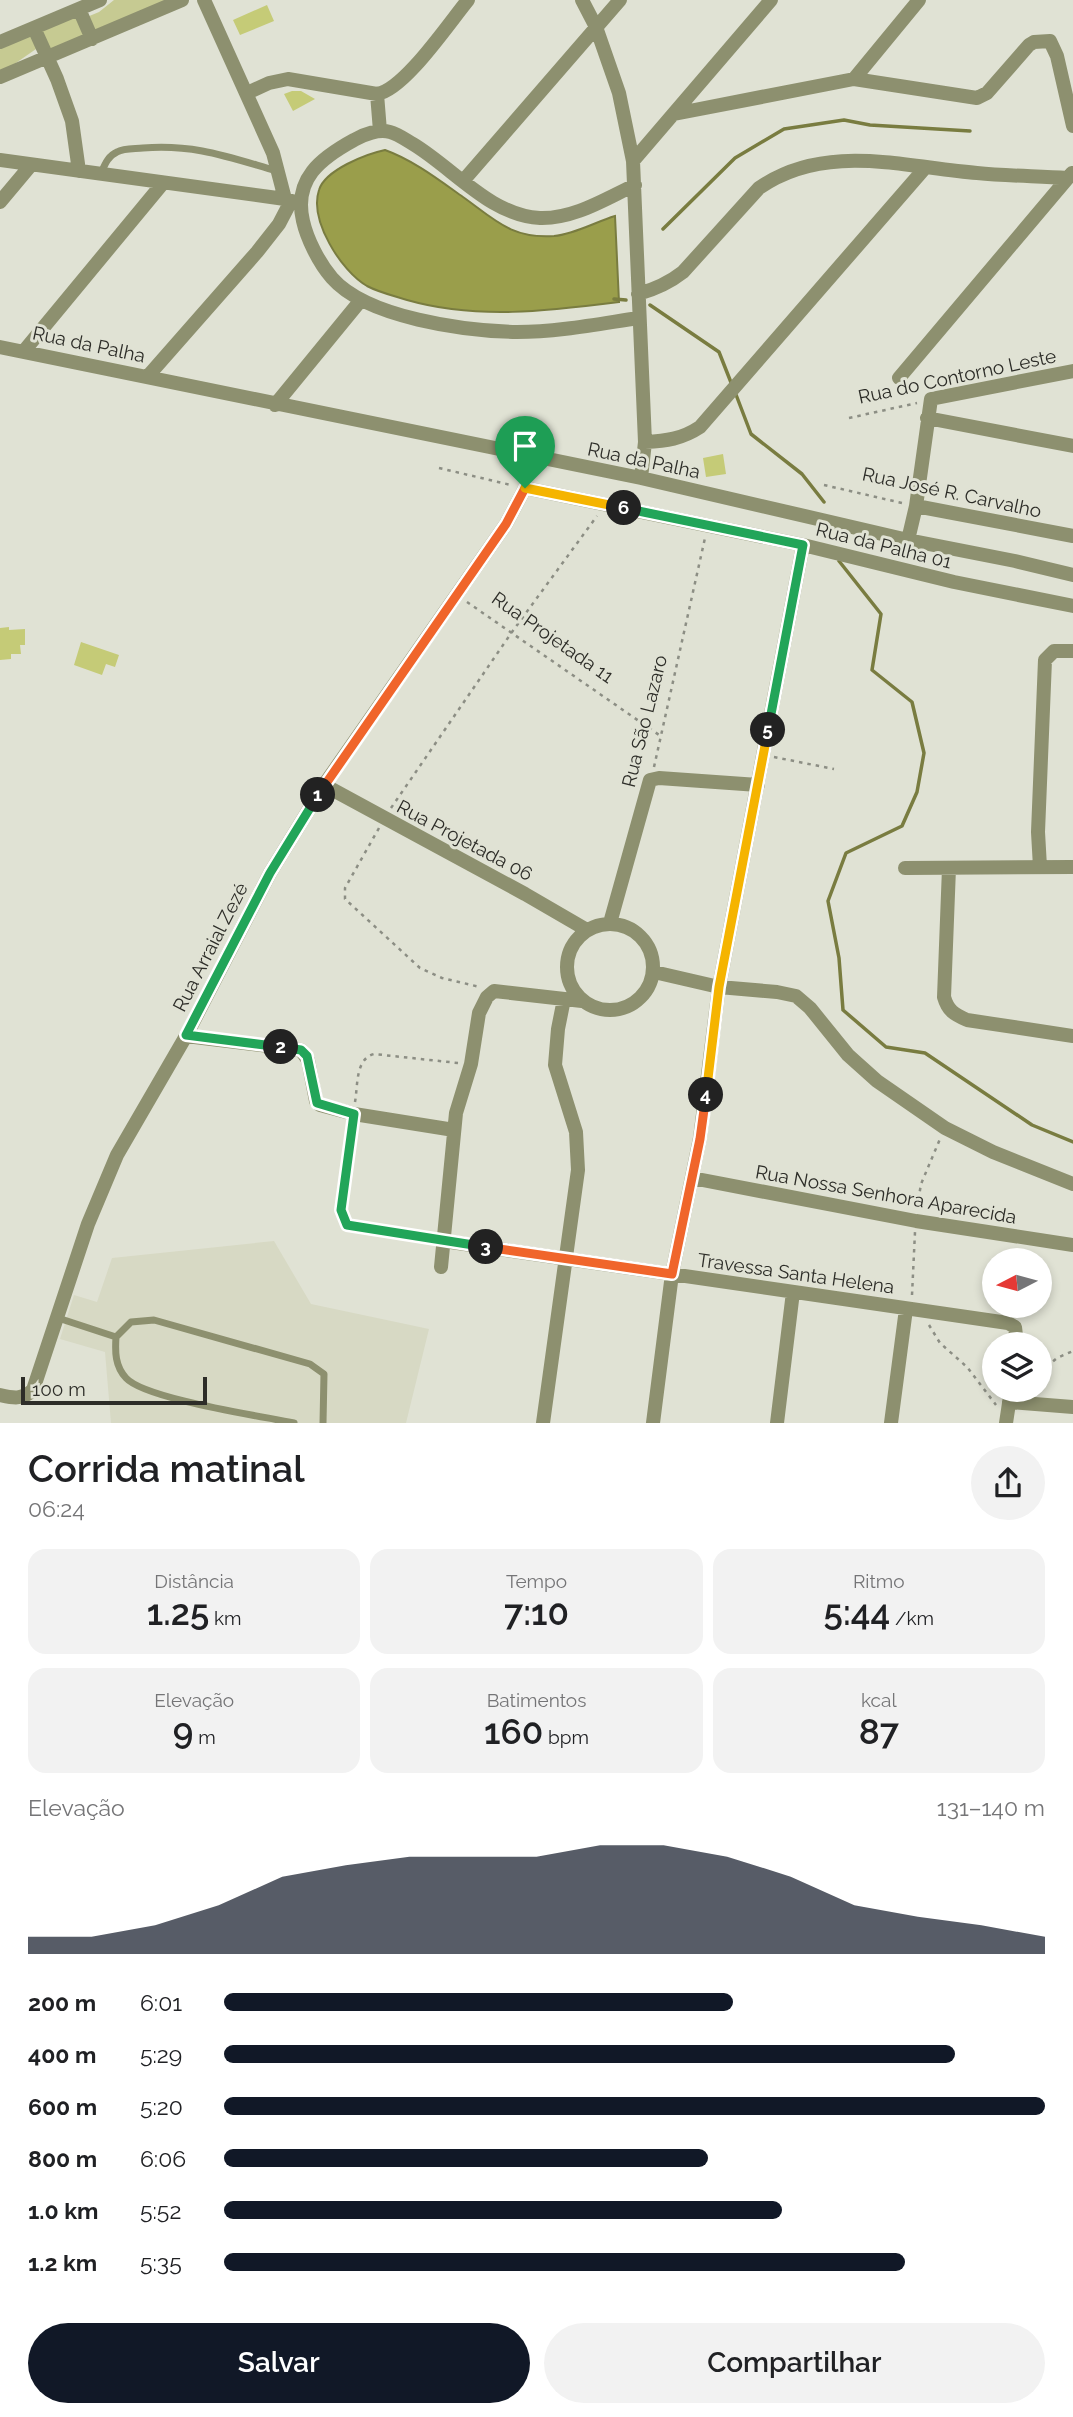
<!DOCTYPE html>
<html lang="pt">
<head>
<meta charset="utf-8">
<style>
	:root { --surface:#fff; --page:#f2f2f2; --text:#202124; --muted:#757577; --accent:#111827 }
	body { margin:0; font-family:Raleway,sans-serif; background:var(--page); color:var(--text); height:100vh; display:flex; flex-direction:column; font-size:26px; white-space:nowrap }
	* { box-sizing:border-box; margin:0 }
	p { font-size:23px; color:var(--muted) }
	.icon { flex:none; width:38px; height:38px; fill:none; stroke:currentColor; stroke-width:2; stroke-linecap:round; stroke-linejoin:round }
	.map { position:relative; height:1423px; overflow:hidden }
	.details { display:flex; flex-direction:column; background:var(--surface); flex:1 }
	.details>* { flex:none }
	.needle { width:46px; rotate:264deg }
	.controls { position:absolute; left:982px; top:1248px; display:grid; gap:14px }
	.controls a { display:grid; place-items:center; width:70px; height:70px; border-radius:50%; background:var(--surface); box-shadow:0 4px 10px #0003; font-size:35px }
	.scale { position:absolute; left:21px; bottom:18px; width:186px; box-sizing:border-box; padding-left:7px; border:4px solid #2d2d28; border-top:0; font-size:19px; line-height:24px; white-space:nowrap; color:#2d2d28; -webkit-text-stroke:5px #e0e2d4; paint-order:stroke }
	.pin { position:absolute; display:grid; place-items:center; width:60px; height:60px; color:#fff; margin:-72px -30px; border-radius:50% 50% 50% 0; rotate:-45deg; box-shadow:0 0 7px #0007 }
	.pin .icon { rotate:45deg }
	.km { position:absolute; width:35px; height:35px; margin:-18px; border-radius:50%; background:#222; color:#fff; font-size:19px; line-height:35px; text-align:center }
	.round { display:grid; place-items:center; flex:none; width:74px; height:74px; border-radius:37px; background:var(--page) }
	.headline { display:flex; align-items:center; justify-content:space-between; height:119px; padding:0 28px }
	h1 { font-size:38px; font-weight:600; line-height:52px }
	.stats { display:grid; grid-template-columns:repeat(3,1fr); gap:10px; height:119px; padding:7px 28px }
	.stats div { display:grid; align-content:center; border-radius:18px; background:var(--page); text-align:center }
	.stats b { font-size:35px; font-weight:600 }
	.stats small { font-size:19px; font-weight:400 }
	.stats p { font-size:19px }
	.chart { height:196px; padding:14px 28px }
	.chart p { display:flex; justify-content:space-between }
	.chart svg { width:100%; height:126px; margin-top:7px; fill:var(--accent); opacity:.7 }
	.cta { display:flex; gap:14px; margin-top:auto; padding:14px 28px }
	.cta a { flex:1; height:80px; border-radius:42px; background:var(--accent); color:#fff; font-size:28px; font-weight:600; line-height:80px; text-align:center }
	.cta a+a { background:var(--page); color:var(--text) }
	ul { padding:0 28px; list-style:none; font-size:23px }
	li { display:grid; grid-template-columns:112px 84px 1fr; align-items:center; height:52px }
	li i { height:18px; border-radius:9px; background:var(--accent) }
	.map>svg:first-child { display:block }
</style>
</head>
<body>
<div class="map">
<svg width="1073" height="1423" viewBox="0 0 1073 1423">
	<rect width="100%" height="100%" fill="#e0e2d4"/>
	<path fill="#d7d9c4" d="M 274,1241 L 311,1304 L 429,1329 L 406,1423 L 111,1423 L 105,1352 L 60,1339 L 74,1295 L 97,1302 L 112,1258 Z"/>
	<path fill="#c6ca92" d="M 114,0 L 166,0 L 93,31 L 87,17 L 99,12 Z
		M 77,16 L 85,36 L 48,51 L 40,31 Z
		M 30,36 L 35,42 L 36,49 L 13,65 L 0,71 L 0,49 Z"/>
	<path fill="#9a9e4b" stroke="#797c40" stroke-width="2" d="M 385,150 C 413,160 439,180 463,197 C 494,219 511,239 554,236 C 575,234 595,222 615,216 L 619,302 C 548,311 477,320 407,300 C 394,296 378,292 367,286 C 341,271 309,220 319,190 C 325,170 366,154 385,150 Z"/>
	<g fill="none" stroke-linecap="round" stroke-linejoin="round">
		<path stroke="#797c40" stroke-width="3.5" d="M 663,229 L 735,158 L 784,129 L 844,120 L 870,125 L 970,131
			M 614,299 L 626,300
			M 650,305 L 719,352 L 732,385
			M 735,392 L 751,434 L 802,474 L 824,502
			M 839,561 L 881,614 L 872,670 L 912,702 L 924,753 L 917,792 L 902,826 L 846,853 L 828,901 L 839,958 L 843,1010 L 886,1047 L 925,1053 L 1032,1125 L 1073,1142"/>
	</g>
	<path fill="#c5cb77" d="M 267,5 L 274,21 L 240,35 L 233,20 Z
		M 292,91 L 301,91 L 315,99 L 293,111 L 284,94 Z
		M 723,454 L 726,474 L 706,477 L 703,458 Z
		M 9,627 L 9,630 L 25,629 L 25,645 L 20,645 L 21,654 L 11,654 L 11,659 L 0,660 L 0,628 Z
		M 81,642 L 119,655 L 115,667 L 106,664 L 102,675 L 74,665 Z"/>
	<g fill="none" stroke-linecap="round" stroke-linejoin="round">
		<path stroke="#8c8e84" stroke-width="2.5" stroke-dasharray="3.5 5" stroke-linecap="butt" d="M 849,418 L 917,403
			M 439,468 L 511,485
			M 824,485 L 902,503
			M 467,602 L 662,737
			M 774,757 L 834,769
			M 654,767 L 705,538
			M 391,808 L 512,632 L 597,516
			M 379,828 L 345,888 L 345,899 L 420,968 L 442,978 L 480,987
			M 355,1102 C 358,1086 355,1059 374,1054 L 458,1063
			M 352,1126 L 341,1210 L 347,1225 L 430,1239
			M 917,1208 L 921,1184 L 940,1139
			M 912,1295 L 915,1232
			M 929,1325 L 940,1343 L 967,1367 L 996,1405
			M 1040,1372 L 1057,1358 L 1073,1351"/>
		<path stroke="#8d906f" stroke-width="7" d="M 101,173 C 105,164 108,156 117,152 C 124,148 135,149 143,148 C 195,144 228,157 277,171
			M 58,1318 L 116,1337 C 115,1352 115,1366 126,1378 C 145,1399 261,1416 294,1423
			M 116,1337 L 131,1322 L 154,1320 L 310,1364 L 324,1374 L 323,1423"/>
		<path stroke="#8d906f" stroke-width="14" d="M 204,0 L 273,153 L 285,199
			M 582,0 L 596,27 L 619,93 L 633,161 L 645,442 L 641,478
			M 79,9 L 92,39
			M 34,28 L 57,79 L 72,121 L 79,171
			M 0,42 L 100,0
			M 0,77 L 182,0
			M 854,79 L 919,0
			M 247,93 L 269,83 L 288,79 L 377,94 C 404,90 449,23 468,0
			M 377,94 L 380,131
			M 674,114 L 854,79 L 977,98 L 987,93 L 1029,45 L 1034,42 L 1050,41 L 1057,56 L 1073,126
			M 0,160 L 285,199 L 298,203
			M 633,161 L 771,0
			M 463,181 L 620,0
			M 635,185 C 605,199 574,219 540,218 C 491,216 453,168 413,144 C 406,140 398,134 390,132 C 379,129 364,134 354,140 C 321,158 293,179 303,221 C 307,239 319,263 332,278 C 367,318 465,331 517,332 C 557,332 598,324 638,318
			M 0,202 L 31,165
			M 638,294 C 656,289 669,283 683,272 L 759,188 C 825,142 903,167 977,173 C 1007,176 1037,176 1067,178
			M 0,347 L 641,478 L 908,540 L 1015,561 L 1073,575
			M 24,351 L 163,183
			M 148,376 L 257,252 L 279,224 L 291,201
			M 899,378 L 1072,173
			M 275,405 L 361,300
			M 927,418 L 1073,446
			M 645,442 C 666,441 682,439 700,427 L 925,168
			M 916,506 L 1073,536
			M 908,540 L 916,506 L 931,399 L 1073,371
			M 324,785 L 525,894 L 587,930
			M 1040,867 L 1038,832 L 1045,660 L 1054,651 L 1073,651
			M 905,868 L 1073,867
			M 949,868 L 944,997 C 948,1011 954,1014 967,1020 L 1073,1036
			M 610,923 L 650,780 L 659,778 L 758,785
			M567 967a43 43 0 1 1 86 0a43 43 0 1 1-86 0Z
			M 654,972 L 719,987 L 777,992 L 796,996 L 810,1008 L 848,1055 L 877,1081 L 945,1128 L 993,1152 L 1073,1184
			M 186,1036 L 301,1050 L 308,1060 L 316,1101 L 320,1105 L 354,1114 L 454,1130
			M 692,1178 L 916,1221 L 1073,1245
			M 444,1241 L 1008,1323 L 1015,1327 L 1017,1344
			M 441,1267 L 456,1113 L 471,1064 L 479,1013 L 487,997 L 494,991 L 582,1001
			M 0,1395 C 13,1398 22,1400 33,1390 L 88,1224 L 117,1155 L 186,1036 L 270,873 L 324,785 L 506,524 L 525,488 L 803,545 L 954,582 L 1073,606
			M 1009,1402 L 1073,1407
			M 543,1423 L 578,1170 L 576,1132 L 555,1065 L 558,1029 L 564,999
			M 653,1423 L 672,1274 L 700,1138 L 719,987 L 803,545
			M 777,1423 L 793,1292
			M 891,1423 L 906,1309
			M 1006,1423 L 1011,1390"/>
	</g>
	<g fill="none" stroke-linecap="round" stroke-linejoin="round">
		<g stroke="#fff" stroke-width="14">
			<path id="split-1" d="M 318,795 L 506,524 L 525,488"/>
		</g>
		<g stroke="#fff" stroke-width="14">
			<path id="split-2" d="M 281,1047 L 186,1035 L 270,873 L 318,795"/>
		</g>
		<g stroke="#fff" stroke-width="14">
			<path id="split-3" d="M 281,1047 L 301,1050 L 307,1056 L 317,1103 L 354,1114 L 341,1210 L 347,1225 L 486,1247"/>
		</g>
		<g stroke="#fff" stroke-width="14">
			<path id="split-4" d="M 486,1247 L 672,1274 L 700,1139 L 706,1095"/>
		</g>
		<g stroke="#fff" stroke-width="14">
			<path id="split-5" d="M 706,1095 L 719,987 L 768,730"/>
		</g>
		<g stroke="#fff" stroke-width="14">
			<path id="split-6" d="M 624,508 L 803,545 L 768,730"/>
		</g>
		<g stroke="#fff" stroke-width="14">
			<path id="split-7" d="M 525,488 L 624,508"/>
		</g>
		<use href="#split-1" stroke="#f0652b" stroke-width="9"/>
		<use href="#split-2" stroke="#22a559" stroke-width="9"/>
		<use href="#split-3" stroke="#22a559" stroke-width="9"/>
		<use href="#split-4" stroke="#f0652b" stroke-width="9"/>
		<use href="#split-5" stroke="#f5b400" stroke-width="9"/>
		<use href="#split-6" stroke="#22a559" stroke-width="9"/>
		<use href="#split-7" stroke="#f5b400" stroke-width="9"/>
	</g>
	<g text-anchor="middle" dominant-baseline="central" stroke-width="6" stroke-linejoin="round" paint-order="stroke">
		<g font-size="19" fill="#2d2d28" stroke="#e0e2d4">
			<text transform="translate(89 344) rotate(12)">Rua da Palha</text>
			<text transform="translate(957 376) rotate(-12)">Rua do Contorno Leste</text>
			<text transform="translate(644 460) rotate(12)">Rua da Palha</text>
			<text transform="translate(952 492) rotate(12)">Rua José R. Carvalho</text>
			<text transform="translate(884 545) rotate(14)">Rua da Palha 01</text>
			<text transform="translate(553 637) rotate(35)">Rua Projetada 11</text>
			<text transform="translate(644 721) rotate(-76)">Rua São Lazaro</text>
			<text transform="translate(465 840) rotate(28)">Rua Projetada 06</text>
			<text transform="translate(210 947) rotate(-63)">Rua Arraial Zezé</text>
			<text transform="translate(886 1194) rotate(10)">Rua Nossa Senhora Aparecida</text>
			<text transform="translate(796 1273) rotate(8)">Travessa Santa Helena</text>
		</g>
	</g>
</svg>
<div class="controls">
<a><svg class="needle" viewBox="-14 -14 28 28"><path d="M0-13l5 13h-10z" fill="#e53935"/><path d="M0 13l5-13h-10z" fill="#757577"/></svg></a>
<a><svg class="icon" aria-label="layers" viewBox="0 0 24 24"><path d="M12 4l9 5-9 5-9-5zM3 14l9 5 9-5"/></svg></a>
</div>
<div class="scale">100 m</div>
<div class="pin" style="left:525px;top:488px;background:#1e9e55"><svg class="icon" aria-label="arrive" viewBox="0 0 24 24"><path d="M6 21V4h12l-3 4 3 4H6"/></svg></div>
<b class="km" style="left:318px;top:795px">1</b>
<b class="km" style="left:281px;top:1047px">2</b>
<b class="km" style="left:486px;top:1247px">3</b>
<b class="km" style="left:706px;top:1095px">4</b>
<b class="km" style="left:768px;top:730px">5</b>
<b class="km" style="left:624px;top:508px">6</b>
</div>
<section class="details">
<div class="headline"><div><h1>Corrida matinal</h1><p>06:24</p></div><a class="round"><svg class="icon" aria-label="share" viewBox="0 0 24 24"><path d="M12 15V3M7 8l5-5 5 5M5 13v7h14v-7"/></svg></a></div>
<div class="stats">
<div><p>Distância</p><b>1.25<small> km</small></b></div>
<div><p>Tempo</p><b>7:10</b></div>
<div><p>Ritmo</p><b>5:44<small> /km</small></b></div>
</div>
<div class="stats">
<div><p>Elevação</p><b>9<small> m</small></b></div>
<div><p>Batimentos</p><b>160<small> bpm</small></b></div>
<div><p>kcal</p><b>87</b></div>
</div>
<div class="chart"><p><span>Elevação</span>131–140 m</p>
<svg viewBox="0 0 160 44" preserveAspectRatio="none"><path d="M0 44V38L10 38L20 34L30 27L40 17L50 13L60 10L70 10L80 10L90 6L100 6L110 10L120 17L130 27L140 31L150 34L160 38V44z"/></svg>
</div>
<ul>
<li><b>200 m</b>6:01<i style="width:62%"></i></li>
<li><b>400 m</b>5:29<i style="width:89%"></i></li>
<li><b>600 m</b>5:20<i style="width:100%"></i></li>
<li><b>800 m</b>6:06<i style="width:59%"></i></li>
<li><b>1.0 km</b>5:52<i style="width:68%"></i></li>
<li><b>1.2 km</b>5:35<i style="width:83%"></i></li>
</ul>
<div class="cta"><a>Salvar</a><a>Compartilhar</a></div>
</section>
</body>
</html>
